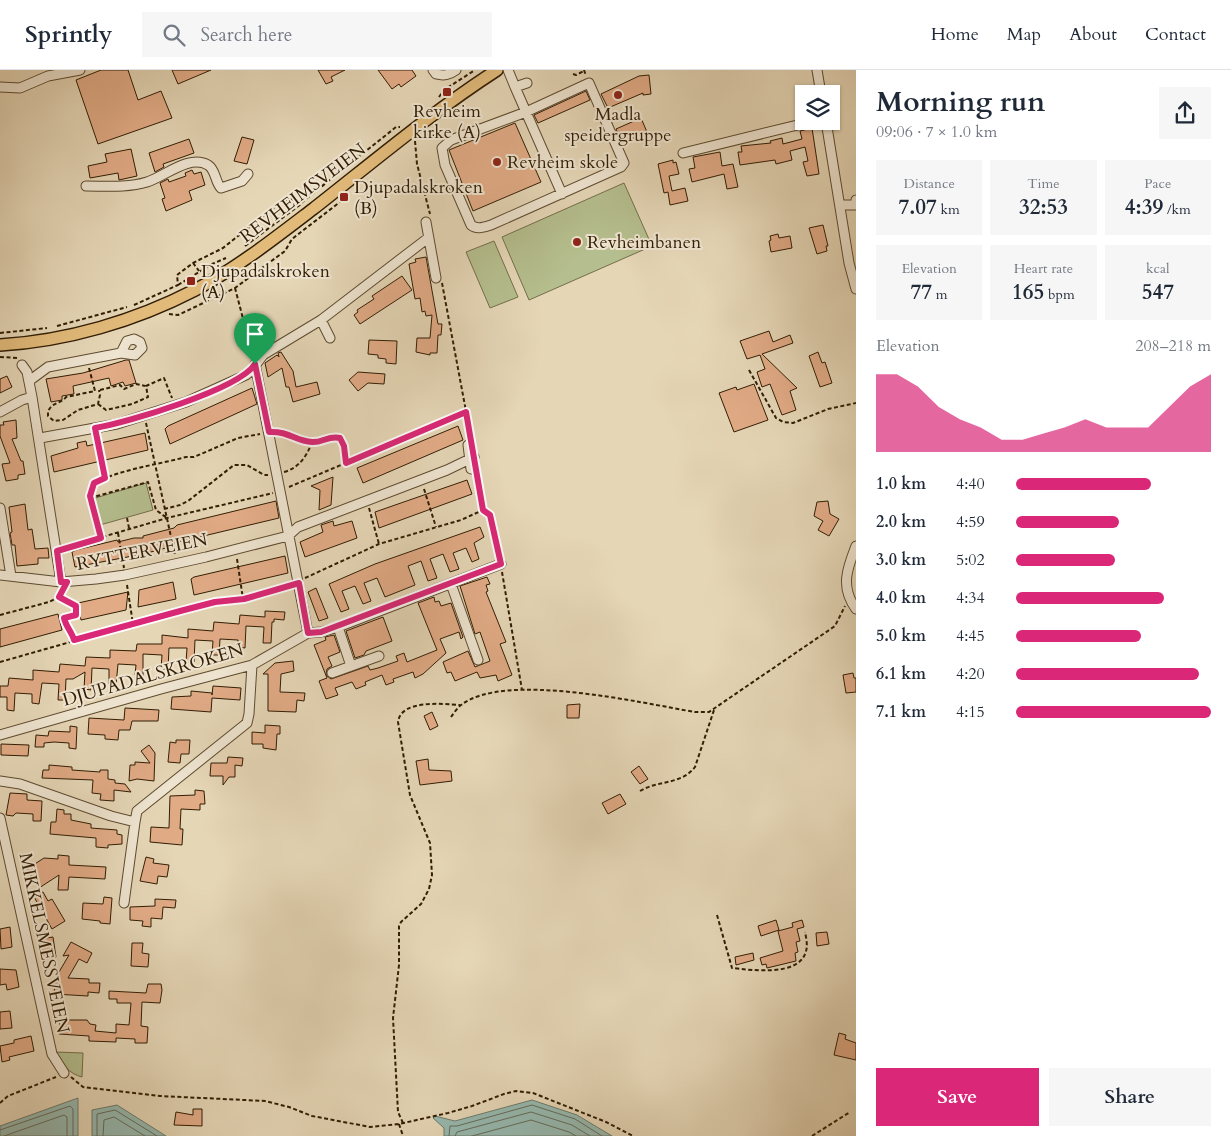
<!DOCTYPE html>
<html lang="en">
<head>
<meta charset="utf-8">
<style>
	:root { --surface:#fff; --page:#f6f6f7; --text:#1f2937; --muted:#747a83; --line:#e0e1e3; --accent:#db2777 }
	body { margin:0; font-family:Cardo,serif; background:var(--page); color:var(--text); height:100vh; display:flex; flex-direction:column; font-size:19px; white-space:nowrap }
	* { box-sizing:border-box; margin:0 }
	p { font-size:16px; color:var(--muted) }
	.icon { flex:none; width:28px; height:28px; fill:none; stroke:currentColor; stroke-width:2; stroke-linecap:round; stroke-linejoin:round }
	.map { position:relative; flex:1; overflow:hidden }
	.side { display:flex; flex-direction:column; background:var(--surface); width:375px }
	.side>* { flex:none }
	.buttons { position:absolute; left:795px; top:15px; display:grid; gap:10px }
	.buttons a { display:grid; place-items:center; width:45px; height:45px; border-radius:0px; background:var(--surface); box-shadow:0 1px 4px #0004; font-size:25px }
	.pin { position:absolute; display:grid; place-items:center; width:42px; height:42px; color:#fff; margin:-51px -21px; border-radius:50% 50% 50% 0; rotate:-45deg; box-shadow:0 0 5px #0007 }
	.pin .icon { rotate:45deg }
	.round { display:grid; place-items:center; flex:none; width:52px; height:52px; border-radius:0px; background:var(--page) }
	.head { display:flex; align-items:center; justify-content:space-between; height:85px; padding:0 20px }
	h1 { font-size:28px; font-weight:700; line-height:38px }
	.figures { display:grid; grid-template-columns:repeat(3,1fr); gap:8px; height:85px; padding:5px 20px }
	.figures div { display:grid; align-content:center; border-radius:0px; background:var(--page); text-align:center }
	.figures b { font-size:21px; font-weight:700 }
	.figures small { font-size:14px; font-weight:400 }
	.figures p { font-size:14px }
	.chart { height:140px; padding:10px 20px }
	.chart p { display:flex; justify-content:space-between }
	.chart svg { width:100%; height:90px; margin-top:5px; fill:var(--accent); opacity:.7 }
	.action { display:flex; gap:10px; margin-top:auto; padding:10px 20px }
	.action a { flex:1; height:58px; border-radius:0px; background:var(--accent); color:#fff; font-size:20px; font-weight:700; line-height:58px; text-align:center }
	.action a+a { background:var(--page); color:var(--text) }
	ul { padding:0 20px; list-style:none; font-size:16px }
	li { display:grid; grid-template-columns:80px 60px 1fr; align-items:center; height:38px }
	li i { height:12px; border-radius:6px; background:var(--accent) }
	header { display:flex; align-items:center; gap:30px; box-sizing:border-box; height:70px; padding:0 25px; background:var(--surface); border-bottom:1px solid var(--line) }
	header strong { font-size:24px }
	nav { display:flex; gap:28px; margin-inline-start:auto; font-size:18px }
	.search { width:350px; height:45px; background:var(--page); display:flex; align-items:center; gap:12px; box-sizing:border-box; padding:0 18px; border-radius:0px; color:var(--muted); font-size:19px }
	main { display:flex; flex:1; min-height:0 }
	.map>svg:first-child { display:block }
</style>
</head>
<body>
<header>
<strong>Sprintly</strong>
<div class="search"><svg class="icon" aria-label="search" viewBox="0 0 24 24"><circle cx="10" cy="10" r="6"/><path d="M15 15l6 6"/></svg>Search here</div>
<nav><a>Home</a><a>Map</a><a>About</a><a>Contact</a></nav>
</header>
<main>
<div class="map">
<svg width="856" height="1066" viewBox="0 0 856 1066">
	<rect width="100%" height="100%" fill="#e5d6b6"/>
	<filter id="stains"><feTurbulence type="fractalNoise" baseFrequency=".004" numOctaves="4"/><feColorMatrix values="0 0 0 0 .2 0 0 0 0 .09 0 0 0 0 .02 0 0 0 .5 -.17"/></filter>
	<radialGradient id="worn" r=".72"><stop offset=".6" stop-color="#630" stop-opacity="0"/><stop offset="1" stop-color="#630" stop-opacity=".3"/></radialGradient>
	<path fill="#b5be8e" stroke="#736e49" d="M 624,113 L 652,176 L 529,230 L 502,167 Z
		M 494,171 L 518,227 L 490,238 L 466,182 Z
		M 146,413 L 153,440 L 100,455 L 92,429 Z
		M 55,982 L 83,983 L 82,1007 C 69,1004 61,993 55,982 Z"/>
	<path fill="#96b9b0" stroke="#6e7b6b" d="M 78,1028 L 78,1066 L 0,1066 L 0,1056 Z
		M 532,1030 L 577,1045 L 612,1066 L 444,1066 L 444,1058 L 433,1048 L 435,1046 L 455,1051 Z
		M 117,1035 L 166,1066 L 92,1066 L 92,1040 Z"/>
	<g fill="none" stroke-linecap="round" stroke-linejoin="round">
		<path stroke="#646b5a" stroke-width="1" d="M 0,1060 L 70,1036 L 73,1039 L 73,1066
			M 4,1066 L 64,1045 L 67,1047 L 67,1066
			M 97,1066 L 97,1044 L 115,1040 L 157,1066
			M 103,1066 L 104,1050 L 114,1047 L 145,1066
			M 449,1066 L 450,1056 L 457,1056 L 532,1035 L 575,1049 L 602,1066
			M 455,1066 L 457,1062 L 531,1042 L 572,1055 L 590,1066
			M 472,1066 L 531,1050 L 569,1062 L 576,1066"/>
	</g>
	<path fill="#e1ab86" stroke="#311d04" d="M 101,0 L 128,0 L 138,30 L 161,21 L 172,48 L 98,74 L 76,10 Z
		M 172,0 L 211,0 L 178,14 Z
		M 318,0 L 345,0 L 331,7 L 333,11 L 326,14 Z
		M 378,0 L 412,0 L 416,6 L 401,17 L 399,14 L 392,19 Z
		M 649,5 L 651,24 L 643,25 L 643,23 L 608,38 L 601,24 L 639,6 Z
		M 586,21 L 590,30 L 538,53 L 534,45 Z
		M 641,48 L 647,62 L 622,73 L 616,59 Z
		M 515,53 L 541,112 L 473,141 L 449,80 Z
		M 812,58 L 819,104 L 807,106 L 803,92 L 808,91 L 805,77 L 790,81 L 792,90 L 776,94 L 775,90 L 740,95 L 738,82 L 742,82 L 741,76 L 771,73 L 770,71 L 782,68 L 783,74 L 802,69 L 800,61 Z
		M 242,67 L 254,70 L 247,94 L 234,91 Z
		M 189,69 L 194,83 L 163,94 L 164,97 L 155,102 L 149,83 Z
		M 131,79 L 137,106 L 119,110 L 118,103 L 90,108 L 88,96 L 107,92 L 105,84 Z
		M 720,82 L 722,96 L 733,94 L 738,117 L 727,119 L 724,104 L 692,112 L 689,99 L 695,98 L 693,87 Z
		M 673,90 L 673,93 L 676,92 L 679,104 L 669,106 L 672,121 L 685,118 L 688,131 L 670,135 L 668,122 L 664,123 L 658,94 Z
		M 192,100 L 194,104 L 201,102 L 205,115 L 189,121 L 192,130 L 166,141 L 162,129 L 165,128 L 160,113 L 168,109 L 169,112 L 186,106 L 185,103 Z
		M 823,155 L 828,176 L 826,176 L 827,181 L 817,184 L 809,158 Z
		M 778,164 L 779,168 L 790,166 L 792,178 L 771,182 L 769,171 L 771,170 L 770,166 Z
		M 426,187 L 438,254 L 442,254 L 441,265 L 438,265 L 437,283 L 430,283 L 430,285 L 416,282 L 417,268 L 430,268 L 432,245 L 426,246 L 425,241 L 422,242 L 420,228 L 415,229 L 409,194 L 416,192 L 415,189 Z
		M 402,206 L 412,220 L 360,254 L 354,245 L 358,242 L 357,240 L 374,229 L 372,226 Z
		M 769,261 L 773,272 L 790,265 L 793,273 L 762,284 L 797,318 L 790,321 L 796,340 L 782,345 L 770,314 L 762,317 L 757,302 L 765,299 L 760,285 L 747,289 L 740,271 Z
		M 369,270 L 397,271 L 396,294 L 386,293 L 386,289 L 378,288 L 378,285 L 368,284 Z
		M 281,282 L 293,301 L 296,317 L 317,312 L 320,324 L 293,332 L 289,317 L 286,317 L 282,298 L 268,307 L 265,293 L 277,285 L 279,287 L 278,283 Z
		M 818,282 L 822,293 L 825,292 L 832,313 L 820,317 L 809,286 Z
		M 126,290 L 129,290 L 136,313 L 125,316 L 123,312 L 111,316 L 109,308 L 73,316 L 74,324 L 62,326 L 62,330 L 51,332 L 46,309 L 83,303 Z
		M 358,302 L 385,304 L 384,314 L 368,313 L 358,321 L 349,310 Z
		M 7,306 L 12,317 L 0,323 L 0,309 Z
		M 754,314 L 768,350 L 734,362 L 719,323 L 736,317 L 737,320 Z
		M 252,318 L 257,334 L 170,374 L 165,359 L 168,356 Z
		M 16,350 L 17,368 L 12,369 L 21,391 L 23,391 L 25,404 L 18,405 L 18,409 L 6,411 L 2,394 L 10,393 L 0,366 L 0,355 L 4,355 L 3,352 Z
		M 458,356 L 463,370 L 363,413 L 357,398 Z
		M 145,363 L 148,380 L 54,402 L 51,386 L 78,378 L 77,373 L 86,371 L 87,376 Z
		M 333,407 L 331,435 L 319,440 L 320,420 L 311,416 Z
		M 467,410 L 472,424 L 379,458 L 375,442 Z
		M 276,431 L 279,448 L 170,474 L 170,477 L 143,484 L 75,497 L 72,482 L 76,480 L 117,470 L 118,472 L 134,468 L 143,468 L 143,466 L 174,458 L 177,455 Z
		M 828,431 L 830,444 L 839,449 L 829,466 L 818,460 L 823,451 L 814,446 L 817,432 Z
		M 25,434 L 28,460 L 32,459 L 35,479 L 48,478 L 49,488 L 38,488 L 38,494 L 17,496 L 15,475 L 12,475 L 10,463 L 12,462 L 9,437 Z
		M 333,451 L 334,456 L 352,451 L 357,468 L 305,487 L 300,472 L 323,462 L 321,455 Z
		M 480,457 L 484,467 L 474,473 L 479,489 L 472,492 L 466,478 L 453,483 L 459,499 L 450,502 L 443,484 L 430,489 L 437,508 L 428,511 L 421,491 L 408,496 L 415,515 L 385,527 L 377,508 L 364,513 L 371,531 L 363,534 L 355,516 L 342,521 L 349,539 L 341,542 L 329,514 L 375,494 Z
		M 285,486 L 288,503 L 194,525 L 191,509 L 194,507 Z
		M 487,507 L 490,514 L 486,515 L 488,521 L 486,522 L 506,572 L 500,574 L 512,605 L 498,611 L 496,605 L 480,608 L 477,602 L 455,611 L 451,602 L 447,603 L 443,592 L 468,581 L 475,597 L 490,591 L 480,562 L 475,564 L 460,516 Z
		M 173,512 L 176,529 L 138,537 L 139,520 Z
		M 316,518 L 328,548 L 319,551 L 308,522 Z
		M 128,522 L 126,540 L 81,550 L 78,533 Z
		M 434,527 L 435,532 L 439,531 L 441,536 L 451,533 L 463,567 L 461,569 L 459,562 L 440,569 L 446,583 L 423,604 L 415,608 L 413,602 L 393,609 L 394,612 L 386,615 L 382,605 L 365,612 L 366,615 L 356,619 L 352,612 L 335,618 L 338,625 L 326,629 L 319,611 L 327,608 L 314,575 L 326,570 L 325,567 L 334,565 L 340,582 L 328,587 L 332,596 L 327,599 L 326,605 L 331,609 L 368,596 L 370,600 L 378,598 L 398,591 L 396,586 L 404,583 L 407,592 L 437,580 L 418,533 Z
		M 265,541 L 285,542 L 284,550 L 274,549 L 274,552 L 272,552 L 271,573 L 263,573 L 264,557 L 246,556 L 245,578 L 238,577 L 238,570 L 220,569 L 219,585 L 212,585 L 213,571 L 195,570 L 194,592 L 186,592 L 187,578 L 169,578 L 168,599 L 161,599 L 162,585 L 143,584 L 143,606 L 135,605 L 136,595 L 118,594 L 116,615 L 109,614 L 109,599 L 92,598 L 91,620 L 84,619 L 85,602 L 73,609 L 66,609 L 65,630 L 58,630 L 59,614 L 42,613 L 39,634 L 32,633 L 32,624 L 15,623 L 14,641 L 7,640 L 7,627 L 0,627 L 0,616 L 8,616 L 9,608 L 33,610 L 33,600 L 59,602 L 60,594 L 85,596 L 86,587 L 110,588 L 110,580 L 136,581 L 137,574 L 162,574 L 162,565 L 188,568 L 188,559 L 213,561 L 214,552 L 239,554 L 240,545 L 265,547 Z
		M 58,544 L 62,560 L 0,577 L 0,559 Z
		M 383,547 L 392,571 L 366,581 L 364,585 L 355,588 L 346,561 Z
		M 293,591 L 294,601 L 281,604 L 280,622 L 305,623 L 304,631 L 297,630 L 296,642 L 268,641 L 268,604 L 263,604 L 275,593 Z
		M 853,603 L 854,608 L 856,608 L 856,622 L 846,623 L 843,605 Z
		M 213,616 L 241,618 L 240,630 L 212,628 L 211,642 L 171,639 L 172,627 L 191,626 L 191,621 L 212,623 L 212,625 Z
		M 580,634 L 579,648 L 567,648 L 567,635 Z
		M 125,638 L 159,640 L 158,651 L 132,651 L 130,660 L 119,660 L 118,670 L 105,669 L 105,665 L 88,664 L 89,648 L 124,650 Z
		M 432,642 L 438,656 L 430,660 L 424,646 Z
		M 265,655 L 280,656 L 280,664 L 277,664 L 276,680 L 263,678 L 263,674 L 252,674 L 252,662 L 265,663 Z
		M 70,656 L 77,657 L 76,679 L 69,678 L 69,673 L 54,672 L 44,673 L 44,677 L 35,677 L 36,665 L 48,666 L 49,661 L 70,662 Z
		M 176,670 L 190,670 L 189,684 L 181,684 L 180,693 L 168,692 L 170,672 L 176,673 Z
		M 1,674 L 29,675 L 28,686 L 1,685 Z
		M 149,675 L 155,683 L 154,711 L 137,709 L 129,711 L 130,695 L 135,695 L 135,692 L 150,693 L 141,681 Z
		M 228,687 L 243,688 L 242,696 L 235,695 L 235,707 L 229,707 L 223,715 L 223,706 L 210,706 L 211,693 L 227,693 Z
		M 428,689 L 429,700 L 451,701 L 452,711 L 420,715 L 416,691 Z
		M 49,695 L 72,697 L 72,700 L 100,702 L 100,700 L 108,700 L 108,709 L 115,710 L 115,713 L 125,714 L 131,722 L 114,720 L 114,731 L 100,730 L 101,724 L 92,723 L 93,710 L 42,708 L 43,700 L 49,700 Z
		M 639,696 L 648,709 L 640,714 L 631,702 Z
		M 195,720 L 204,721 L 205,734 L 200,734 L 200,740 L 181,739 L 180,759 L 183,759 L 182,775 L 150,772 L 151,757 L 169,758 L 170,726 L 195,725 Z
		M 10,723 L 27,724 L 27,730 L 42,731 L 41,751 L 33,751 L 33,744 L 16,743 L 13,746 L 6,745 Z
		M 620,724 L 626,734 L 608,744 L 602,733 Z
		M 57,739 L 64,740 L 64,744 L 71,744 L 71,750 L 91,754 L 91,758 L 117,760 L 117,764 L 122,765 L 122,774 L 108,775 L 108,778 L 96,777 L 96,768 L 50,764 L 51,752 L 56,752 Z
		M 58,785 L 69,786 L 69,795 L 106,797 L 105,809 L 69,807 L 68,820 L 58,820 L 59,805 L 39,818 L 27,799 L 44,788 L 58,789 Z
		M 146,787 L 154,789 L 153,793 L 169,795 L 167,807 L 158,806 L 157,814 L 140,811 Z
		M 43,822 L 48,831 L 52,829 L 65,851 L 52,859 L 33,825 Z
		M 104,827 L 112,828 L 110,854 L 100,853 L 100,851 L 82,849 L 83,833 L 103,834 Z
		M 155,829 L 176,830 L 175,838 L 163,837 L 162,849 L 151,848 L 151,857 L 142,856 L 143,851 L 130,850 L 130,837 L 155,836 Z
		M 776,850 L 779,860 L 761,866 L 758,856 Z
		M 802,850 L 804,857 L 797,859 L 800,871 L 796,872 L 798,882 L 795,883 L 796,891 L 767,898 L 766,894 L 762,895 L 760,888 L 783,881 L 778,861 L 793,857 L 792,853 Z
		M 10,857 L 12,877 L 1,879 L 0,859 Z
		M 827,862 L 829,874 L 817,876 L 816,863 Z
		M 53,867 L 56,887 L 43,889 L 39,869 Z
		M 71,872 L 92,883 L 87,893 L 79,889 L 68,908 L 89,909 L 89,913 L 100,913 L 99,923 L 88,922 L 88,926 L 54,924 L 56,902 L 59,902 L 69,885 L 63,886 Z
		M 132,873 L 143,873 L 142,883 L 149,884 L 148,897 L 131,896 Z
		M 753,883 L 754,890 L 736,895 L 735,887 Z
		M 0,899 L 16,900 L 19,917 L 7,920 L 6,914 L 0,915 Z
		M 148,914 L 161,914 L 162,920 L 160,933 L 142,932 L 141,956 L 148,957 L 147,973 L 135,973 L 135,969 L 116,968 L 116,972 L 89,971 L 89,966 L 59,964 L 60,950 L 87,950 L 90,954 L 96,955 L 95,961 L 116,963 L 116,954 L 129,955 L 131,933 L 117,933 L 117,929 L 109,929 L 109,921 L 146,923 Z
		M 10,941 L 12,958 L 0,959 L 0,942 Z
		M 839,963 L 846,965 L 845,969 L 856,973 L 856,990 L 834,985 Z
		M 31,966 L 34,981 L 9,987 L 10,990 L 2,992 L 0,976 L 14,973 L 14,970 Z
		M 193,1039 L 202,1039 L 202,1056 L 174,1055 L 176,1042 L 193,1045 Z"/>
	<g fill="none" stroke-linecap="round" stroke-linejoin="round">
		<g stroke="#5e4b30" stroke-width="11">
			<path id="minor" d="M 433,0 L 436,4 C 444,6 449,5 456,0
				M 508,0 L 515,17 L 527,13
				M 817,0 L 821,24
				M 589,13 L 624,93 L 621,97 L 491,155 C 484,157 477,160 471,155 L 445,95 L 442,78 L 451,70 L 526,42 Z
				M 0,17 L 20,18 L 48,6 L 80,0
				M 515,17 L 562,124
				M 826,51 L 849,193 L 856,219
				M 683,83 L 814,51
				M 86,116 C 106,116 127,118 147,112 C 164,107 189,84 208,95 C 216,100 215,112 221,118 L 242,111 L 248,104
				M 840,135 L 856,135 L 856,130
				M 426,152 L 436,208
				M 321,250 L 330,268
				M 255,294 L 308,563
				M 22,295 L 27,302 L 32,327 L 61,512
				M 29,311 L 48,297 L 121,283 L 135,285 L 142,278 L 140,272 L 134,269 L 127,271 L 121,283
				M 0,342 L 22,330 L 32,327
				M 40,368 L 117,354 L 186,332 L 246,305 L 252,300 L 263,285 L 321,250 L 428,168
				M 468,375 L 471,399
				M 0,438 L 11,506
				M 856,476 C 847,499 840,517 856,539
				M 0,505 L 61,512 L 96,509 L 125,505 L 206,487 L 288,466 L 298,457 L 447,400 L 474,387
				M 451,514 L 478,590
				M 338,557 L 351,596
				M 308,563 L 321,562 L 338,557 L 501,494
				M 332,603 L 379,586
				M 0,665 L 161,619 L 252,595 L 308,563
				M 0,711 L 20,714 L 111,746 L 135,752 L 137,741 L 247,653 L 249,644 L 252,595
				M 0,748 L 52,984 L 64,1003
				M 124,833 L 135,752"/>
		</g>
		<g stroke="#311d04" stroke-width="14">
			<path id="major" d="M 0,275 C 67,271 135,251 195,220 C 237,198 275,168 313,139 C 373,92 432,42 497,0"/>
		</g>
		<path stroke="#311d04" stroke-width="2" stroke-dasharray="4 2.5" stroke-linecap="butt" d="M 584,0 L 586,6
			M 573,4 L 576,5 L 584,1
			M 439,27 L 444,20 L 475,0
			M 424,64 L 441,67
			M 415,71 L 417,94 L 430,144
			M 245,176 L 301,134
			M 193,193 L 199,201
			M 442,213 L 471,368
			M 178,215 L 212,194 L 226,188
			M 235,218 L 252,283
			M 134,235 L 178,215 L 177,205 L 193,193 L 223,178 L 282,131 L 292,129 L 301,133 L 396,57 L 400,57
			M 169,244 L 178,245 L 235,218 L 285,181 L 292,169 L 349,125
			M 57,256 L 127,237
			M 0,263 L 47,258
			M 0,287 L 18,288
			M 89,298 L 95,321 L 66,327 C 61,334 51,332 48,342 L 48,346 L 54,351 L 63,350 L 78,340 L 98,334 L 100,325 L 99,320
			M 749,300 L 776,348 L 783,352 L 793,353 L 828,339 L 856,333
			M 100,320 L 120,315 L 124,319 L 136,314 L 145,316
			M 98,334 L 106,340 L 132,334 L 148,327 L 146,316 L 164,308 L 172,328
			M 146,353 L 175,485
			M 277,362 C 290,362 300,371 312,372 C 322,373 329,365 340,368 L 344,376 L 346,393
			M 97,367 L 105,407
			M 284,402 C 299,398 307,386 312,372
			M 477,405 L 483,440
			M 289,417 L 466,342
			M 424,419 L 436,457
			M 90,428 L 148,412 L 156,440 L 167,448
			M 369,438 L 379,474
			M 164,439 L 180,435 L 188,431 L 234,395 L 247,395 L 264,405 L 268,405
			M 127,448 L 129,458
			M 118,463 L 124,498
			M 101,467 L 90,426 L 94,413 C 122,399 156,395 186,387 L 194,387 L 238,368 L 260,364
			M 65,478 L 167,448 L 273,423
			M 237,489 L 243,529
			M 502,502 L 522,620
			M 305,508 L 379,474 L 461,450 L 483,440 L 490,445 L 499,485
			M 127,515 L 133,554
			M 59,527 L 76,536 L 76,545 L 64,548 C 66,557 72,562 74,570
			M 0,545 L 49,532 L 59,527 L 62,520
			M 0,592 L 183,540 L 215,532 L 243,529 L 290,516
			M 451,647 C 454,643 457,638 461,635 C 505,601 641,633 695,642 L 709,642 L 835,556 L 845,536
			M 640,721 C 658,710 681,715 695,697 L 714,640
			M 717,845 L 732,898 C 751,900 800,907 806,881 C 808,876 806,867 805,862
			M 71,1007 L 83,1017 L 160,1026 L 265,1031 L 289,1037 L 312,1046 L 370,1057 L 399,1054 L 448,1043 L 472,1036 L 504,1024 L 516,1021 L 533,1023 L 606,1052 L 633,1066
			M 0,1033 L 8,1026 L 56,1007
			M 403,1053 L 398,1042 L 393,948 L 399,895 L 399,856 L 401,852 L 421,834 L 429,819 L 432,805 L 430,773 L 410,725 L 398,652 C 401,629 443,634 460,635
			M 399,1054 L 403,1066
			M 812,1066 L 850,1042"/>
		<use href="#minor" stroke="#eee4d0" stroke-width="9"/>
		<use href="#major" stroke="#e2bb7b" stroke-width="11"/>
	</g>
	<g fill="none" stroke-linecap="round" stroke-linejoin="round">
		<g stroke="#fff" stroke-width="10">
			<path id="route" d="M 255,294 L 269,362 C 289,361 295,371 312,372 C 322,373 329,365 340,368 L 344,376 L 346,393 L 466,342 L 483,440 L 490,445 L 501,494 L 321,562 L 308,563 L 299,513 L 244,529 L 215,532 L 184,540 L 74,570 C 72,562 66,557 64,548 L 76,545 L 76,536 L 59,527 L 67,512 L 61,512 L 57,481 L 101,468 L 90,426 L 94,413 L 105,408 L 95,358 C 126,353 240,319 255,294 Z"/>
		</g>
		<use href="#route" stroke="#db2777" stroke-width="6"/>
	</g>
	<g fill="#8f2418" stroke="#eee4d0" stroke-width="2">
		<rect x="442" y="17" width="10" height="10" rx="2.5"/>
		<circle cx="618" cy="25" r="5"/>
		<circle cx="497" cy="92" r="5"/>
		<rect x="339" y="122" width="10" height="10" rx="2.5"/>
		<circle cx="577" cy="172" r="5"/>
		<rect x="186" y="206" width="10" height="10" rx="2.5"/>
	</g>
	<g text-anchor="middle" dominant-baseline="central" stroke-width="4" stroke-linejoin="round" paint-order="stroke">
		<g font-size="18" fill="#311d04" stroke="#eee4d0" text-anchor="start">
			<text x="447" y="41" text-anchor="middle">Revheim<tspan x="447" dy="21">kirke (A)</tspan></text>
			<text x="618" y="44" text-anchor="middle">Madla<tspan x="618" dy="21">speidergruppe</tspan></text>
			<text x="507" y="92">Revheim skole</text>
			<text x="354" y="117">Djupadalskroken<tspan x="354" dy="21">(B)</tspan></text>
			<text x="587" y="172">Revheimbanen</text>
			<text x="201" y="201">Djupadalskroken<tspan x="201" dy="21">(A)</tspan></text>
		</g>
		<g font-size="18" fill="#311d04" stroke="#eee4d0">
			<text transform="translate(303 123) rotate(-37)">REVHEIMSVEIEN</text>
			<text transform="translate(142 482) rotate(-11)">RYTTERVEIEN</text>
			<text transform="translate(153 605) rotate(-16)">DJUPADALSKROKEN</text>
			<text transform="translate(44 873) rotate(78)">MIKKELSMESSVEIEN</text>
		</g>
	</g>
	<rect width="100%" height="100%" filter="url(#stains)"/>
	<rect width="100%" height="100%" fill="url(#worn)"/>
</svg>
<div class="buttons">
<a><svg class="icon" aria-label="layers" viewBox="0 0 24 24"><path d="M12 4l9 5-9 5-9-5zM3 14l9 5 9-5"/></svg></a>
</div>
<div class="pin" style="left:255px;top:294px;background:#1e9e55"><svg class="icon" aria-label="arrive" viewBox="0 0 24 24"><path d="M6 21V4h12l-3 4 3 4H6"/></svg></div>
</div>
<section class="side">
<div class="head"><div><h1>Morning run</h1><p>09:06 · 7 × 1.0 km</p></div><a class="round"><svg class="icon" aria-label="share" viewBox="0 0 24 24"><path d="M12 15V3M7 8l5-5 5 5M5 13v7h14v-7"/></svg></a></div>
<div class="figures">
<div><p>Distance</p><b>7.07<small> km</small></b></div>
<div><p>Time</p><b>32:53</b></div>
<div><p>Pace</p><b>4:39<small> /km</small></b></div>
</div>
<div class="figures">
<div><p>Elevation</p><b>77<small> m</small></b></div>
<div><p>Heart rate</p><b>165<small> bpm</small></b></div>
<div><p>kcal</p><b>547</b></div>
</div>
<div class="chart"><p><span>Elevation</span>208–218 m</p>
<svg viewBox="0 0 160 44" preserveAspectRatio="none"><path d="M0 44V6L10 6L20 12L30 22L40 28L50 32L60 38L70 38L80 35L90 32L100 28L110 32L120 32L130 32L140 22L150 12L160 6V44z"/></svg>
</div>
<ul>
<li><b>1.0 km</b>4:40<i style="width:69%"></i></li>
<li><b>2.0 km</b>4:59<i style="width:53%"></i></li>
<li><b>3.0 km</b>5:02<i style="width:51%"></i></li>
<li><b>4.0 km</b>4:34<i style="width:76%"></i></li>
<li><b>5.0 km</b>4:45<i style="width:64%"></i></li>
<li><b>6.1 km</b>4:20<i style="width:94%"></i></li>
<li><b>7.1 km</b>4:15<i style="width:100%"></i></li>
</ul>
<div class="action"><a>Save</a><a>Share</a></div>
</section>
</main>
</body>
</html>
